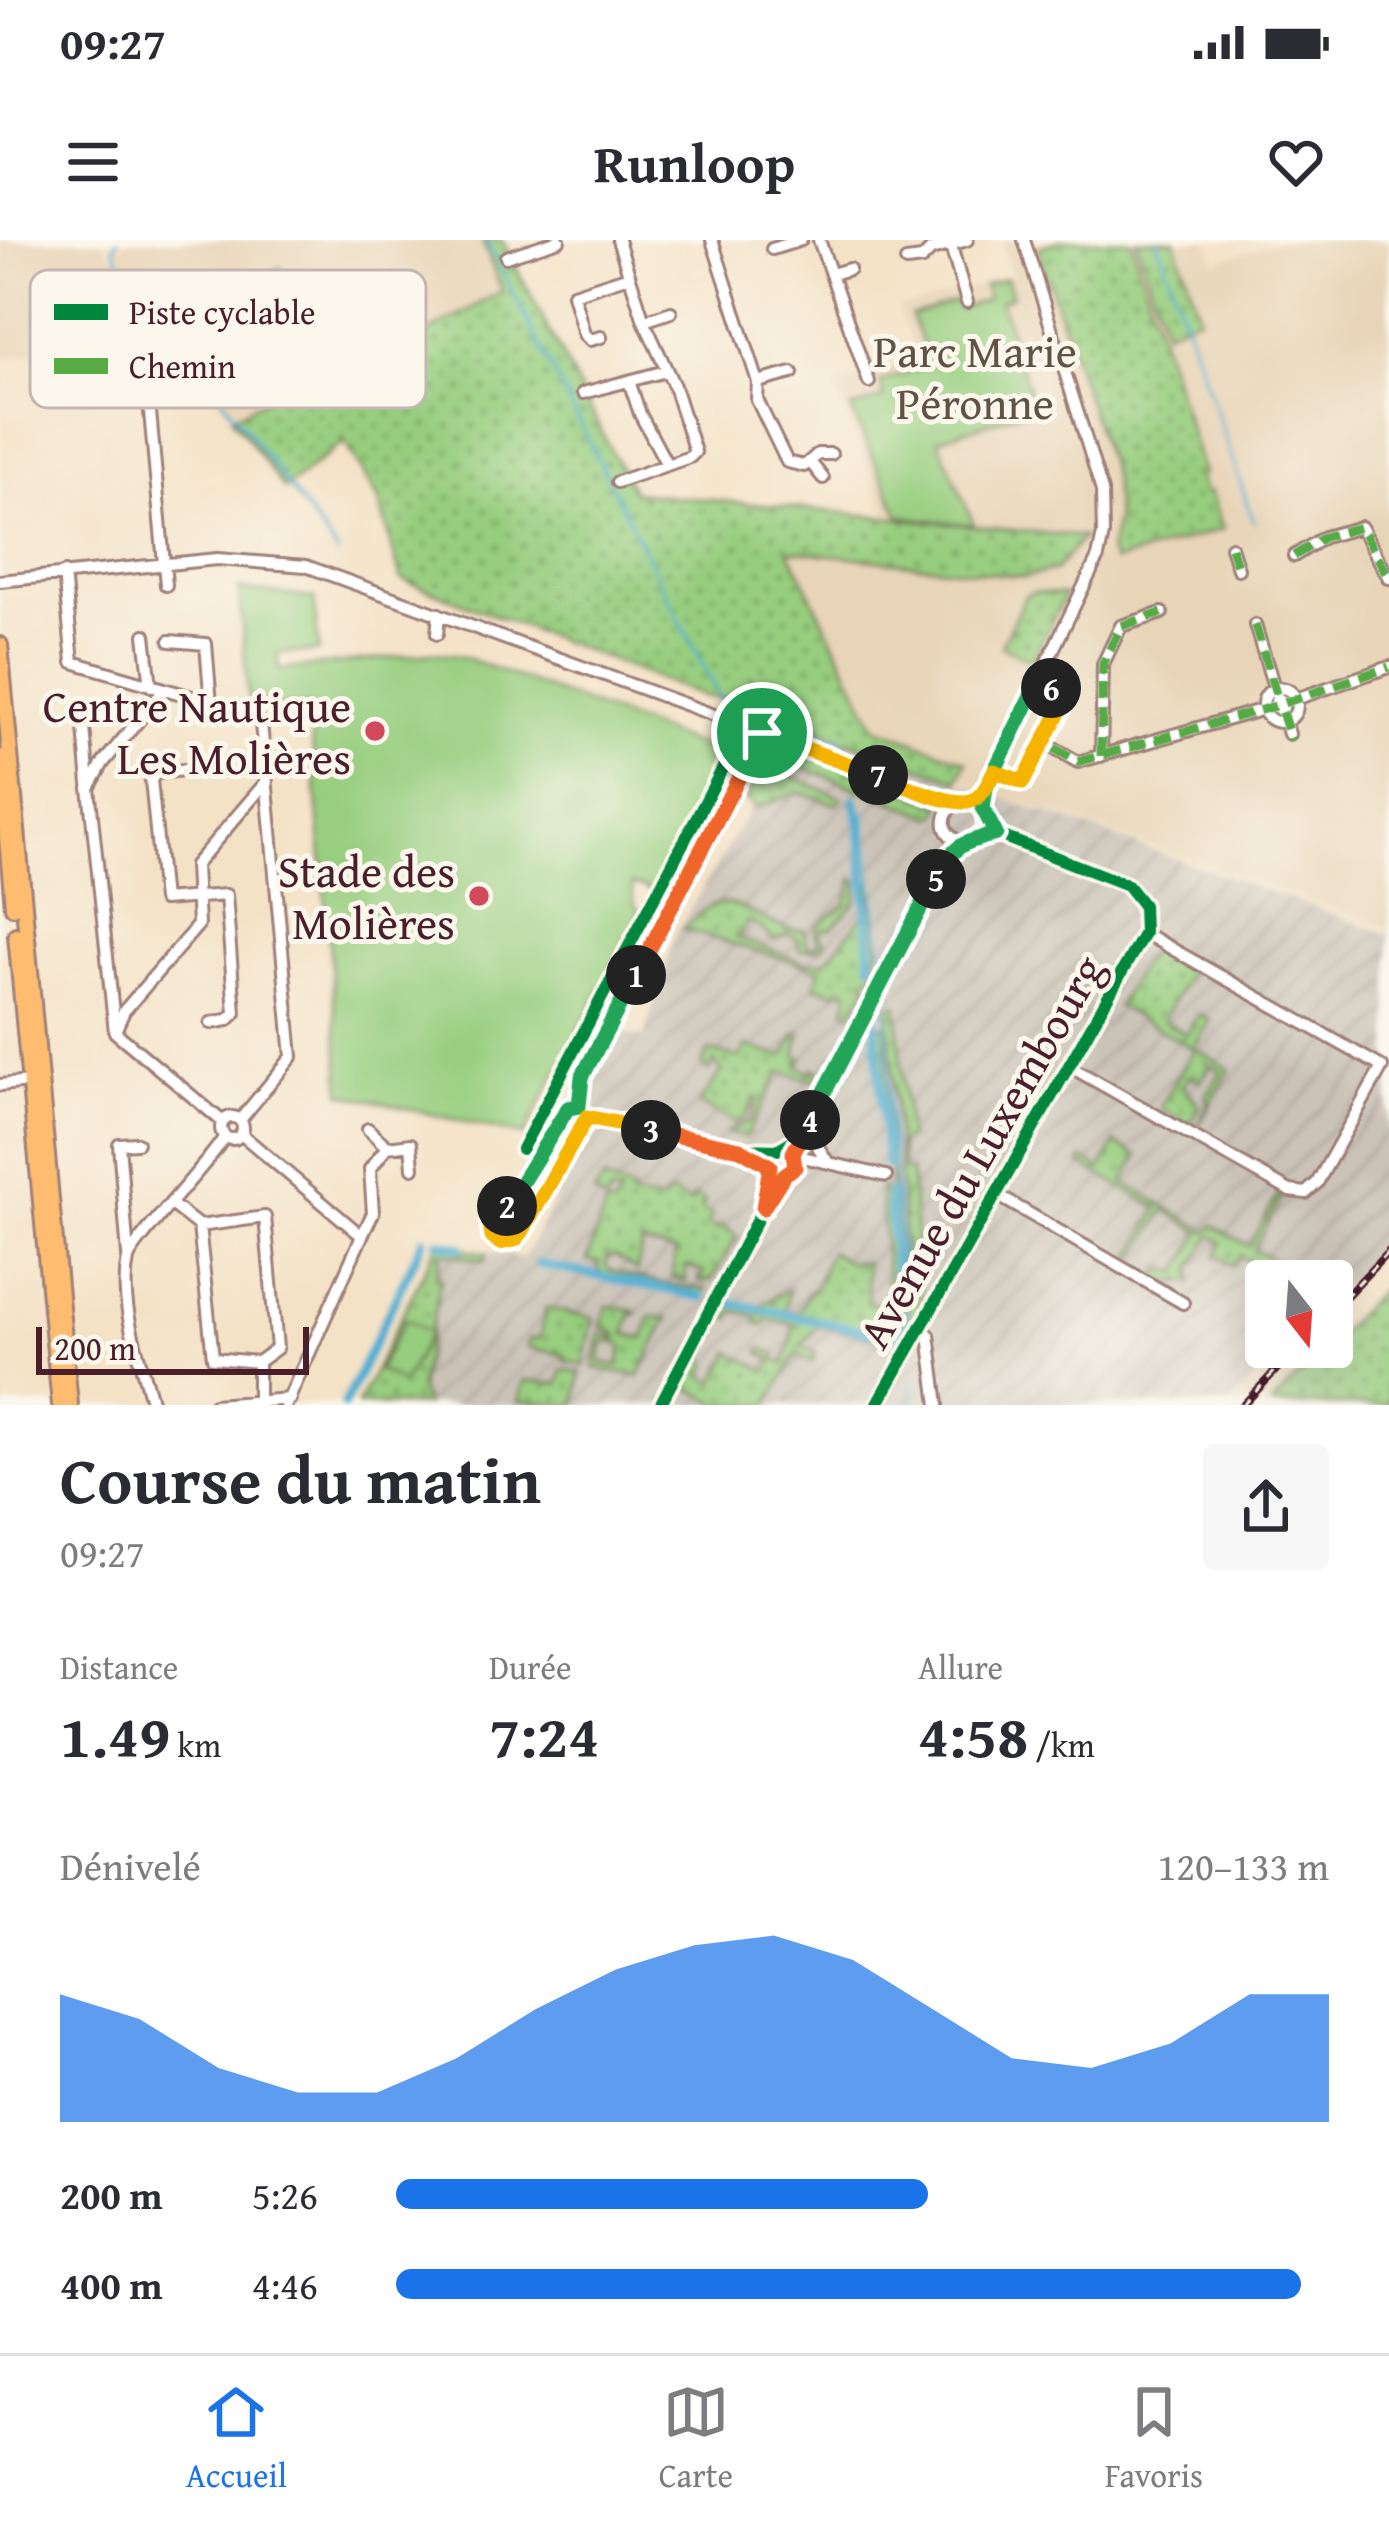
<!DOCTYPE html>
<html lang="fr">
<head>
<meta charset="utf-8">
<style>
	:root { --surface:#fff; --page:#f7f7f7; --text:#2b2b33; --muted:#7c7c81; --line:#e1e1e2; --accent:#1a73e8 }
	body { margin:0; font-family:"Gentium Book Plus",serif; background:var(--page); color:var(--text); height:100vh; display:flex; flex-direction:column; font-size:45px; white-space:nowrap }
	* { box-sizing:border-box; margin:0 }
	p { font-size:39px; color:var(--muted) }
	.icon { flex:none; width:66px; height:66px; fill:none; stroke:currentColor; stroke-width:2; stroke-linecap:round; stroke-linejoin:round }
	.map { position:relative; height:1165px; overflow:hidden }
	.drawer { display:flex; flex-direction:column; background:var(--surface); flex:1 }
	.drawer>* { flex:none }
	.needle { width:78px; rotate:163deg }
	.buttons { position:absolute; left:1245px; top:1020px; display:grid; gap:24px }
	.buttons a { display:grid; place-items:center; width:108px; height:108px; border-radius:12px; background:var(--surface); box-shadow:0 12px 48px #0002; font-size:60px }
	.scale { position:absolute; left:36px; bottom:30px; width:273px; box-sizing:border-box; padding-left:12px; border:6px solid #4a1f2b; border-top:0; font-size:33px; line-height:42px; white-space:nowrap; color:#4a1f2b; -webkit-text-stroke:9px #fbf7ec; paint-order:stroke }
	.pin { position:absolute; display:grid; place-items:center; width:102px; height:102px; color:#fff; margin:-51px; border:6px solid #fff; border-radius:50%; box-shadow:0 3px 12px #0007 }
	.km { position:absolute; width:60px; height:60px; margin:-30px; border-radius:50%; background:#222; color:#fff; font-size:33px; line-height:60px; text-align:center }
	.round { display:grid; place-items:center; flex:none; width:126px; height:126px; border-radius:12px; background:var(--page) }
	.head { display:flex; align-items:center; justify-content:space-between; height:204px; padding:0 60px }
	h1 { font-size:66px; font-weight:600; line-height:90px }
	.figures { display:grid; grid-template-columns:repeat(3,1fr); gap:18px; height:204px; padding:12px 60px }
	.figures div { display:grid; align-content:center }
	.figures b { font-size:60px; font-weight:600 }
	.figures small { font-size:33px; font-weight:400 }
	.figures p { font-size:33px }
	.chart { height:336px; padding:24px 60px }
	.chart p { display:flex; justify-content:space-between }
	.chart svg { width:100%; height:216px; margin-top:12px; fill:var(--accent); opacity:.7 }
	ul { padding:0 60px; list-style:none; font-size:39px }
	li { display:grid; grid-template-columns:192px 144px 1fr; align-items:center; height:90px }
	li i { height:30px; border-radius:15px; background:var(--accent) }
	.status { display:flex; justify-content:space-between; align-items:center; height:84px; padding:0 60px; background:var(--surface); direction:ltr }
	.status svg { height:33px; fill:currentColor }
	header { display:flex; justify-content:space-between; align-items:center; height:156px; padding:0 60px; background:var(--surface); font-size:54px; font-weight:600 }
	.tabs { display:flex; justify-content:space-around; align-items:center; height:168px; border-top:3px solid var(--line); background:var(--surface); font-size:33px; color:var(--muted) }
	.tabs a { display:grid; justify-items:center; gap:6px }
	.tabs .on { color:var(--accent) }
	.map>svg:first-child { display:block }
</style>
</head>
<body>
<div class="status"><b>09:27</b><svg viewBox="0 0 49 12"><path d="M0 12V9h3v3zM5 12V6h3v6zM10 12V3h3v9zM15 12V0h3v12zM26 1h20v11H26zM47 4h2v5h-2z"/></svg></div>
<header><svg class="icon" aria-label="menu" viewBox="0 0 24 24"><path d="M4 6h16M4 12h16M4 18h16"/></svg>Runloop<svg class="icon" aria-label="heart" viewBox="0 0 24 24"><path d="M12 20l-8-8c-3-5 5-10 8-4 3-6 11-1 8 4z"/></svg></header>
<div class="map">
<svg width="1389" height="1165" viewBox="0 0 1389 1165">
	<defs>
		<pattern id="industrial-furrows" width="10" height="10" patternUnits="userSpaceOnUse" patternTransform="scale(3)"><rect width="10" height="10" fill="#cbc3b8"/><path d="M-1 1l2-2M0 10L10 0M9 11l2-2" fill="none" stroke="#b0a79e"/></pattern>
		<pattern id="grass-dots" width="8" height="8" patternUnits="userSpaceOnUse" patternTransform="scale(3)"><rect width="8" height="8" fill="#96cd7e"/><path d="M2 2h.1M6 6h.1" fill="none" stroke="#7ca667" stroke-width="1.8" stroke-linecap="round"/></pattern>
	</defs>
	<rect width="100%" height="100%" fill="#fbf7ec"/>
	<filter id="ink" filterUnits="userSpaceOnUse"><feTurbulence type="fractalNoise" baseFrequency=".00833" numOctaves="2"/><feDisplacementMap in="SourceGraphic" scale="24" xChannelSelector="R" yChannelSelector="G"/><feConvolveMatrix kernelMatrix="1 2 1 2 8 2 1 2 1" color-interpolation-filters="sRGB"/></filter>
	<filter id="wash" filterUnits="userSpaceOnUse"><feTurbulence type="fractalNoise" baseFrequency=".004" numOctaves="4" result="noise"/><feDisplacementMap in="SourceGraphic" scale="48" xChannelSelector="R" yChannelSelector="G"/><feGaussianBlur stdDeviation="2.7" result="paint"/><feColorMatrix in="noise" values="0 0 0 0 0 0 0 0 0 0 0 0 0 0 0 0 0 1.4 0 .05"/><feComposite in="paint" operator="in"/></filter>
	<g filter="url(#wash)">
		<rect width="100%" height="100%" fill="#f4e2c7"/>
		<path fill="#e8d4b7" d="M 0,0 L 100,0 L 138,47 L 91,52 L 95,108 L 0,117 Z
			M 131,0 L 482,0 L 503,50 L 404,107 L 396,90 L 232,177 L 115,9 Z
			M 1001,0 L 1207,0 L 1215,22 L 1282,0 L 1389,0 L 1389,688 L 801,486 L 633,260 L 887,275 L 836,146 L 918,117 L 898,69 L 1012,36 Z"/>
		<path fill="url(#industrial-furrows)" d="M 801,486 L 1389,694 L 1389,998 L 1332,1058 L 1332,1041 L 1266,1041 L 1266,1107 L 1285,1107 L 1229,1165 L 357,1165 L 438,1003 L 524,1018 L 588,899 L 594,839 L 620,792 L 644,798 L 676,692 Z"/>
		<path fill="url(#grass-dots)" stroke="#707654" stroke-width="3" d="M 482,0 L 502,0 L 633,252 L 1083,297 L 1056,330 L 1025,337 L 789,310 L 876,487 L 967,521 L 958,540 L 735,461 L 702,456 L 401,339 L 378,258 L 344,202 L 284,249 L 232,177 L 397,89 L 405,106 L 502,51 Z
			M 1062,0 L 1131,0 L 1203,234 L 1199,236 L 1204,253 L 1210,252 L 1223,289 L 1114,322 L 1109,312 L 1116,280 L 1113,239 L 1038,8 Z
			M 1136,0 L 1175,0 L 1200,76 L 1165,90 Z
			M 1035,352 L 1065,355 L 1032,421 L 1001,406 L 1025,356 Z
			M 773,500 L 942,565 L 939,574 L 933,577 L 771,515 Z
			M 762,523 L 842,558 L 837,565 L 798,552 L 757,568 L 745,560 Z
			M 854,638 L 858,643 L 856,662 L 831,689 L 823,688 L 820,695 L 827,703 L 821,709 L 799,710 L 799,701 L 789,694 L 774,700 L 757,685 L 746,682 L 743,692 L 735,697 L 807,723 L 826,721 L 864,674 L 867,642 L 871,642 L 878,710 L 873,734 L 865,739 L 868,745 L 852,773 L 845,770 L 849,757 L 845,750 L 838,748 L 837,753 L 815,746 L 820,730 L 682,689 C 691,682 702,669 713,665 C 743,656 773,694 805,690 L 808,707 L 818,705 L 816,686 L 846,664 Z
			M 1159,709 L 1192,727 L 1163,780 L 1186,794 L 1199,774 L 1210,780 L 1194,808 L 1230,829 L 1197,888 L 1210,861 L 1205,858 L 1221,831 L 1210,825 L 1201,841 L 1189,836 L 1183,847 L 1199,864 L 1191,885 L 1160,868 L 1194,809 L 1117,766 L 1146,716 Z
			M 897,764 L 908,898 L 900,904 L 903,929 L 911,930 L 921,1068 L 910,1087 L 888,767 Z
			M 878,784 L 885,785 L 889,881 L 907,1091 L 902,1103 L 818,1086 L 802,1105 L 816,1113 L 813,1122 L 796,1115 L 768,1165 L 721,1165 L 683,1145 L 700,1113 L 709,1124 L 704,1136 L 715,1142 L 731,1112 L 767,1131 L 773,1120 L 759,1112 L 762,1108 L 777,1115 L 775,1119 L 783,1124 L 792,1100 L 793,1084 L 767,1079 L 764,1085 L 756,1083 L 758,1076 L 734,1071 L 731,1078 L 721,1074 L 726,1063 L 893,1098 L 902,1091 Z
			M 797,793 L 801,793 L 796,815 L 802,818 L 799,827 L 813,832 L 814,828 L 821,833 L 817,841 L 780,832 L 746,897 L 727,893 L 750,880 L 758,859 L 755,857 L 745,877 L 736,883 L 699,864 L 722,831 L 714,822 L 709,831 L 702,824 L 709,811 L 740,818 L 746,806 L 783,817 Z
			M 1115,903 L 1138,916 L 1124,942 L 1208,991 L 1213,985 L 1249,1006 L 1279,953 L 1283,955 L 1254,1009 L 1285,1027 L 1277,1041 L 1269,1041 L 1272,1034 L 1240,1016 L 1233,1025 L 1217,1016 L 1222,1002 L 1211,996 L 1192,1029 L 1193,1042 L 1160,1041 L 1155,1038 L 1163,1029 L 1179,1032 L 1201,992 L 1165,970 L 1132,1025 L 1128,1023 L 1158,968 L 1080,924 L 1083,919 L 1101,929 Z
			M 604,939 L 632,952 L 631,957 L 661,962 L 671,953 L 691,963 L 695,956 L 705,962 L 701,969 L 712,975 L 708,984 L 718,989 L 721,985 L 737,996 L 712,1040 L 702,1043 L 698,1038 L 704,1032 L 685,1026 L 686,1041 L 672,1038 L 675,1012 L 642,1004 L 637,1031 L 615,1016 L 607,1018 L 606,1026 L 612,1031 L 664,1044 L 706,1049 L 703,1055 L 605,1034 L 598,1030 L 599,1022 L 587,1021 L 605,967 L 614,966 L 619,956 L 610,954 L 606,963 L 594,954 Z
			M 880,947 L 887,949 L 898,1090 L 892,1095 L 728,1061 L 761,1065 L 789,1049 L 785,1070 L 798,1073 L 809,1052 L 814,1050 L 830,1011 L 847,1022 L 865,1022 L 868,1063 L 889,1062 Z
			M 438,1003 L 486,1013 L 484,1021 L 442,1012 L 436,1036 L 441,1038 L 419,1148 L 425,1165 L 357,1165 Z
			M 1389,1041 L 1389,1165 L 1271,1165 L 1326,1107 L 1332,1107 L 1332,1101 Z
			M 607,1066 L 631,1069 L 638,1074 L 631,1073 L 626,1094 L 644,1098 L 650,1077 L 668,1078 L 639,1136 L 594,1128 L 600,1094 L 612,1096 L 612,1102 L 604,1101 L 600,1122 L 619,1126 L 623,1105 L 615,1103 L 616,1093 L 602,1088 Z
			M 546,1068 L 593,1078 L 584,1125 L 565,1121 L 565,1115 L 527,1107 L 529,1098 L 539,1099 Z
			M 563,1129 L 581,1133 L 576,1165 L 519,1161 L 524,1140 L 559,1144 Z"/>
		<path fill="#96cd7e" stroke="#707654" stroke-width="3" d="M 280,28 L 294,51 L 246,78 L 233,55 Z
			M 1006,38 L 1012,56 L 1000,61 L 1034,168 L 938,199 L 974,285 L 900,276 L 851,169 L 884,158 L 880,142 L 931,125 L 911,76 L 955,61 L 959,69 L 987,59 L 984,45 Z
			M 239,349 L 314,358 L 319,411 L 277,414 L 279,430 L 432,413 L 461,416 L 719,513 L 720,520 L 654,651 L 632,644 L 634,663 L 640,672 L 524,896 L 342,853 L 309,466 L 249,468 Z
			M 405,1079 L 430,1092 L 403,1143 L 378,1130 Z"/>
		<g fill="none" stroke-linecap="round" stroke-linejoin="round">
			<path stroke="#51aed0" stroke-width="3" d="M 118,0 L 114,7 L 117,16 L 181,102
				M 486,0 L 722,463 L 844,501
				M 1157,0 L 1254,282
				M 193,118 L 338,313
				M 864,572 L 881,711
				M 886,765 L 890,879 L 908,1086
				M 911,1141 L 913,1165
				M 0,1157 L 2,1165"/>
			<path stroke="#51aed0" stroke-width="9" d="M 854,559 L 860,581 L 871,723
				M 875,782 L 887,925
				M 438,1002 L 461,1007
				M 538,1024 L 703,1057
				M 728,1062 L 893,1097 L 900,1091 L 889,952
				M 344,1165 L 424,999"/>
		</g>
	</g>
	<g filter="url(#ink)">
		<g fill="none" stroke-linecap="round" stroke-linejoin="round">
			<g stroke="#9f8079" stroke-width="16">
				<path id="minor" d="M 712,0 L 758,142 L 757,160 L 787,222 L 804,226 L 818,214 L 831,214
					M 819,0 L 869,142
					M 951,6 L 967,62
					M 772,9 L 801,0
					M 506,17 L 559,0
					M 906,21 L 922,19 L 931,10 L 967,0
					M 832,34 L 849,29
					M 644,81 L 671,72
					M 601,97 L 590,100 L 584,94 L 573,54 L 629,36
					M 148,99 L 144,107 L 166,345
					M 145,117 L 171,117 L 179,130 L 172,144 L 148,147
					M 758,142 L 792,133
					M 630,144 L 640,174 L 666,223
					M 583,153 L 666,131
					M 811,223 L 823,238
					M 617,242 L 690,217 L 695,212 L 674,146 L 644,81 L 618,0
					M 1231,307 L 1238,329
					M 1294,316 L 1324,297 L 1361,287 L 1389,338
					M 64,333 L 73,422 L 256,476 L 261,483 L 292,817 L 240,880
					M 0,341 L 217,319 L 306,326 L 955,563
					M 1255,385 L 1277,457
					M 437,394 L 439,374
					M 145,395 L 151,446
					M 170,401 L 206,404 L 211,464
					M1263 465a17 17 0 1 1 34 0a17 17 0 1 1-34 0Z
					M 164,450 L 103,523 L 89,548 L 115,792 L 223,882
					M 1284,463 L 1389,427
					M 1282,472 L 1275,466 L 1277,457 L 1284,463 L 1282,472 L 1289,494
					M 83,476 L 89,544
					M 1054,508 L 1078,522 L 1275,466
					M 1101,516 L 1103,424 L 1121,386 L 1162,373
					M 184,530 L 156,533 L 151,540 L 163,660 L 226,655 L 235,773 L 228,780 L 211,783
					M 994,531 L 1023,542 L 1059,471 L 1042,434
					M 959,561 C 940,573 939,594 961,602
					M 972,561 L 989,542 L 1098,317 L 1103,294 L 1102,251 L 1024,0
					M 116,789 L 124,771 L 198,685 L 195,625 L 267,541
					M 1069,826 L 1290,951 L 1306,953 L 1317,943 L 1382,827 L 1144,693
					M 0,845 L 30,842
					M 564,875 L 513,959 L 493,976 L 492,996 L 500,1003 L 515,1000 L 522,992 L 582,887
					M 587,877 L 579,866 L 582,837 L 762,493
					M 587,877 L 740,909 L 777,910 L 799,897
					M221 888a11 11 0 1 1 22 0a11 11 0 1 1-22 0Z
					M 813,878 L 813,899 L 827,921
					M 368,889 L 387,907
					M 241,894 L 362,996 L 286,1165
					M 794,915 L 886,936
					M 997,955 L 1183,1063
					M 766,959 L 771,928
					M 172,965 L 199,986 L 265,977 L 277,1108 L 258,1122
					M 199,986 L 213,1118 L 258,1122 L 258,1165
					M 362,996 L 373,973 L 370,929 L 387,907 L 411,904 L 413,928
					M 128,1015 L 119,904 L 137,903
					M 921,1089 L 929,1095 L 938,1165
					M 152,1165 C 141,1120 118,1066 128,1019 C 132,1002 209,924 225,896
					M 214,1165 L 290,1159
					M 660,1165 L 763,968 L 785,935 L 795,927 L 793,913 L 802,895 L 951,612 C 961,603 968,606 978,598 C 990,589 984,563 986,548
					M 877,1165 L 1144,693 L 1143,665 L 1127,645 L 996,594"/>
			</g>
			<g stroke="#9f8079" stroke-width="20">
				<path id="major" d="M 0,405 L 70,1165
					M 0,517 L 13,667
					M 16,695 L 60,1165"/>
			</g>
			<use href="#minor" stroke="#fff" stroke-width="10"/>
			<use href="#major" stroke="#febc70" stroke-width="14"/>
			<g stroke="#4a1f2b" stroke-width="8">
				<path id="rail" d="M 1332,1071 L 1389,1011
					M 1243,1165 L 1298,1107"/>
			</g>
			<use href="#rail" stroke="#fbf7ec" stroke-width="3" stroke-dasharray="9" stroke-linecap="butt"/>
			<path stroke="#57aa44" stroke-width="9" stroke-dasharray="18 9" stroke-linecap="butt" d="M 1231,307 L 1238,329
				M 1294,316 L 1324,297 L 1361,287 L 1389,338
				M 1255,385 L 1277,457
				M 1284,463 L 1389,427
				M 1282,472 L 1291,500
				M 1054,508 L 1078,522 L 1275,466
				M 1101,516 L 1103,424 L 1121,386 L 1162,373"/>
			<g stroke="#fbf7ec" stroke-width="20">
				<path id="cycleway" d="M 587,877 L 740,909 L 777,910 L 802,895
					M 522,909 L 735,505
					M 660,1165 L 763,968 L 785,935 L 795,927 L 793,913 L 802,895 L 951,612 C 962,602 976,603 985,590 L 983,569 L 989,542
					M 877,1165 L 1144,693 L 1143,665 L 1127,645 L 996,594"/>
			</g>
			<use href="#cycleway" stroke="#00873e" stroke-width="12"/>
		</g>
	</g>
	<g fill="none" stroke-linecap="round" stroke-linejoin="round" filter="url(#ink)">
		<g stroke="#fff" stroke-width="24">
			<path id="split-1" d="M 636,735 L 762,493"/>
		</g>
		<g stroke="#fff" stroke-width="24">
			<path id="split-2" d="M 507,966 L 568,868 L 579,866 L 582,837 L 636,735"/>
		</g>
		<g stroke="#fff" stroke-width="24">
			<path id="split-3" d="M 507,966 L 490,983 L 492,997 L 500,1003 L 515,1000 L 522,992 L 587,877 L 651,890"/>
		</g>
		<g stroke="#fff" stroke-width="24">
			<path id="split-4" d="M 651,890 L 740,909 L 770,926 L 763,968 L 784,935 L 795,927 L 793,913 L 810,880"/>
		</g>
		<g stroke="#fff" stroke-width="24">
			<path id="split-5" d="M 810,880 L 936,639"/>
		</g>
		<g stroke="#fff" stroke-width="24">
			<path id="split-6" d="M 936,639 C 955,604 959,604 996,594 L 983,569 L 986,548 L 1042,434 L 1051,448"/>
		</g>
		<g stroke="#fff" stroke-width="24">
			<path id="split-7" d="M 878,535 C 900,543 950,567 971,561 C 983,557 989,542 994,531 L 1023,542 L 1060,471 L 1051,448"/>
		</g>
		<g stroke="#fff" stroke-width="24">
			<path id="split-8" d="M 762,493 L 878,535"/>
		</g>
		<use href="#split-1" stroke="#f0652b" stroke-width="15"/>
		<use href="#split-2" stroke="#22a559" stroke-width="15"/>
		<use href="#split-3" stroke="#f5b400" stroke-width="15"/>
		<use href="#split-4" stroke="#f0652b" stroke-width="15"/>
		<use href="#split-5" stroke="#22a559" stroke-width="15"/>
		<use href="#split-6" stroke="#22a559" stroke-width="15"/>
		<use href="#split-7" stroke="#f5b400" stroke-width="15"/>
		<use href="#split-8" stroke="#f5b400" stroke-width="15"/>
	</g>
	<g fill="#d1495b" stroke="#fbf7ec" stroke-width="4.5">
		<circle cx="375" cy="491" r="12"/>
		<circle cx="479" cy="656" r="12"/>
	</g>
	<g text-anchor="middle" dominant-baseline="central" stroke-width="10" stroke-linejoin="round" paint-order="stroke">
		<g font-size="45" fill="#615344" stroke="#fbf7ec">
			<text x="975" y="110">Parc Marie<tspan x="975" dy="52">Péronne</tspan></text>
		</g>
		<g font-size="45" fill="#4a1f2b" stroke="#fbf7ec" text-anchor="end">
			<text x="351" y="465">Centre Nautique<tspan x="351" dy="52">Les Molières</tspan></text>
			<text x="455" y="630">Stade des<tspan x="455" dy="52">Molières</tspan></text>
		</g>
		<g font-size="45" fill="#4a1f2b" stroke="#fbf7ec">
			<text transform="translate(980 911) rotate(-60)">Avenue du Luxembourg</text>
		</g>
	</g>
	<rect x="30" y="30" width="396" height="138" rx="18" fill="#fbf7ec" stroke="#c6b6b2" stroke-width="3"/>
	<rect x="54" y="64" width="54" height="16" fill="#00873e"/>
	<rect x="54" y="118" width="54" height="16" fill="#57aa44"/>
	<g font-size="33" fill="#4a1f2b">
		<text x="129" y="84">Piste cyclable</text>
		<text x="129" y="138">Chemin</text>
	</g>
</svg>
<div class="buttons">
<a><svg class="needle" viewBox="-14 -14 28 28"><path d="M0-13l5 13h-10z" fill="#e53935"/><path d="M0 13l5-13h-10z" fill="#7c7c81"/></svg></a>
</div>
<div class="scale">200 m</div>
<div class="pin" style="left:762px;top:493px;background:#1e9e55"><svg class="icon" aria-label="arrive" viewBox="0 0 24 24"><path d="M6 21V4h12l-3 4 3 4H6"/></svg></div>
<b class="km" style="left:636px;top:735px">1</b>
<b class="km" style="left:507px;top:966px">2</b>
<b class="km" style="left:651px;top:890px">3</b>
<b class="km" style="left:810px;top:880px">4</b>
<b class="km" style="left:936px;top:639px">5</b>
<b class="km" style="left:1051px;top:448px">6</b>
<b class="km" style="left:878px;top:535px">7</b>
</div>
<section class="drawer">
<div class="head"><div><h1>Course du matin</h1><p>09:27</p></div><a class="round"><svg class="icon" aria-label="share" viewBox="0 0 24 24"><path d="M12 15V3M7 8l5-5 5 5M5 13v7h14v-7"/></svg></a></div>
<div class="figures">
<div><p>Distance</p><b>1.49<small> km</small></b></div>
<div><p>Durée</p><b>7:24</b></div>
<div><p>Allure</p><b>4:58<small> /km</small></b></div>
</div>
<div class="chart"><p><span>Dénivelé</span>120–133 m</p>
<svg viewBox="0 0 160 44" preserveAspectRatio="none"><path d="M0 44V18L10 23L20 33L30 38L40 38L50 31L60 21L70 13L80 8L90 6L100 11L110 21L120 31L130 33L140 28L150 18L160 18V44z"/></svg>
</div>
<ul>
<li><b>200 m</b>5:26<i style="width:57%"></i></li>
<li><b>400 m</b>4:46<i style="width:97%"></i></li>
</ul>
</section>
<nav class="tabs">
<a class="on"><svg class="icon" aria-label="home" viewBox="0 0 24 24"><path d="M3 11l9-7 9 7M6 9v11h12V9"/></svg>Accueil</a>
<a><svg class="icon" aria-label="map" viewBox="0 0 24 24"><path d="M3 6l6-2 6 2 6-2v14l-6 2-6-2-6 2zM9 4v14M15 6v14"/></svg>Carte</a>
<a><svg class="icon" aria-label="saved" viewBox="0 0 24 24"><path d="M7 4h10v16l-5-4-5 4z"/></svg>Favoris</a>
</nav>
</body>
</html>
